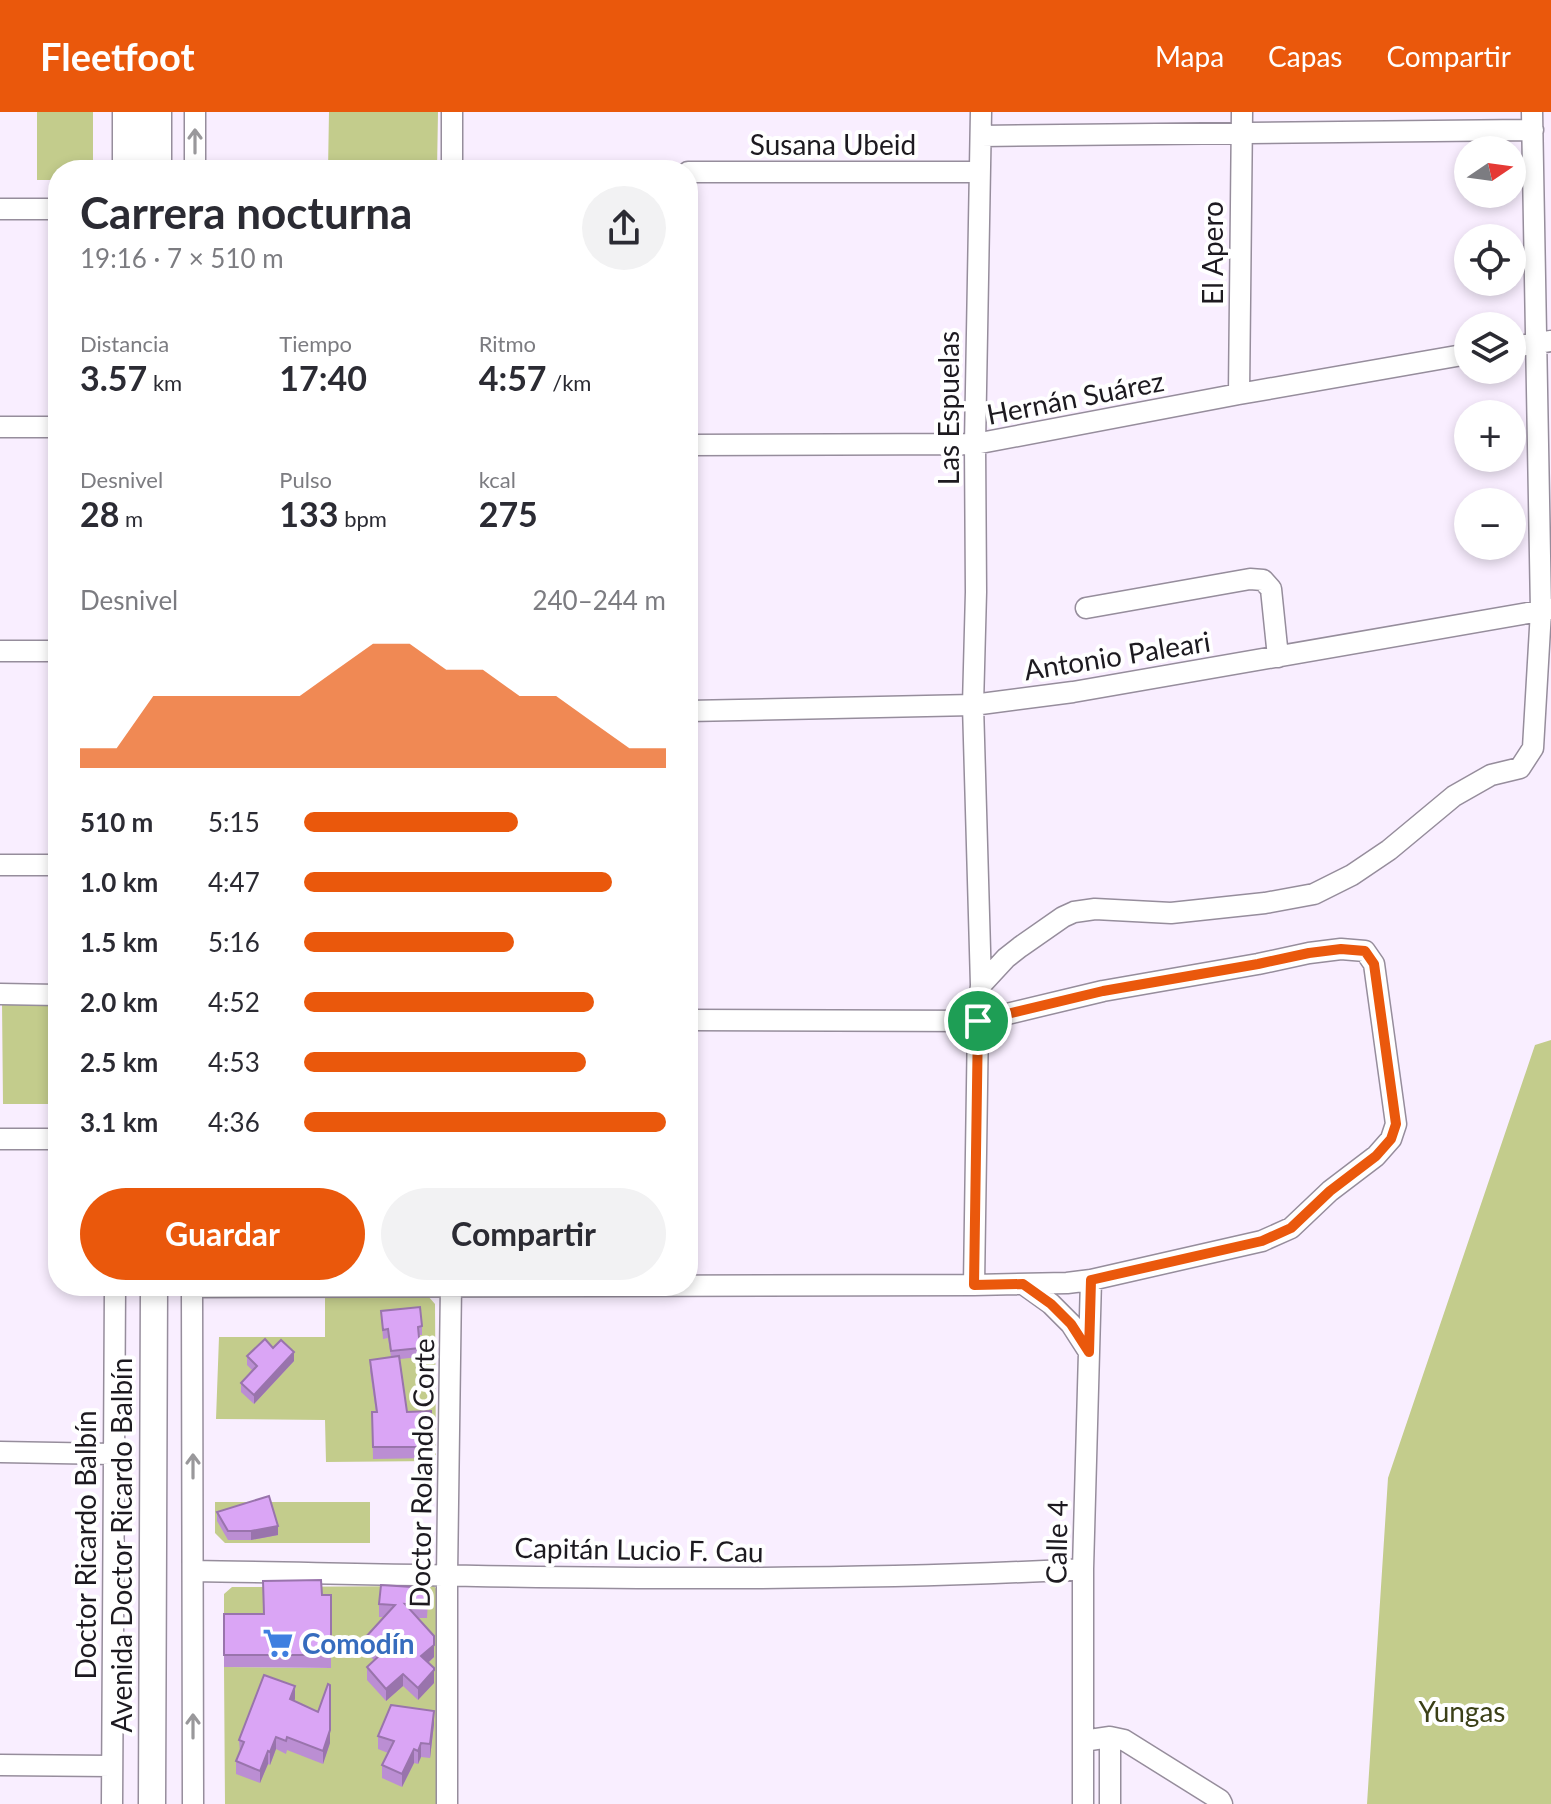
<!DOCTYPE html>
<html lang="es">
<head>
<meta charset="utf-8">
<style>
	:root { --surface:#fff; --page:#f2f2f3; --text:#2b2b33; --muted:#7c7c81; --accent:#ea580c }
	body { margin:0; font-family:Lato,sans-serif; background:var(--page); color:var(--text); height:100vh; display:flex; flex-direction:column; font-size:30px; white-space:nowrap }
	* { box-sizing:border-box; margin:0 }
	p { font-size:26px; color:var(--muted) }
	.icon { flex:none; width:44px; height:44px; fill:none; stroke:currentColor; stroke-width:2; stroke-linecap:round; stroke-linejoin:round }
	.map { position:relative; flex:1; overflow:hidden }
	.panel { position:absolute; left:48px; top:48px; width:650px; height:1136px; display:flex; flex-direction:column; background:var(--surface); border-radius:32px; box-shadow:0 4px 12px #0003 }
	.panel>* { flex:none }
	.needle { width:52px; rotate:77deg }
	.tools { position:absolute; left:1454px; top:24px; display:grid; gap:16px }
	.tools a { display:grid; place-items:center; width:72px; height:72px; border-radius:50%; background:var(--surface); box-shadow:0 4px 12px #0003; font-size:40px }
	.pin { position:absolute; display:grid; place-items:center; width:68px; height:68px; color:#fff; margin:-34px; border:4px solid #fff; border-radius:50%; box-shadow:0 2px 8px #0007 }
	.round { display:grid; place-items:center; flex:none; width:84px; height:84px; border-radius:42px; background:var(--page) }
	.summary { display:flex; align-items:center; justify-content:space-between; height:136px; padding:0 32px }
	h1 { font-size:44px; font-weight:700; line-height:60px }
	.figures { display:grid; grid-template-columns:repeat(3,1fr); gap:12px; height:136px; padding:8px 32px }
	.figures div { display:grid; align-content:center }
	.figures b { font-size:34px; font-weight:700 }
	.figures small { font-size:22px; font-weight:400 }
	.figures p { font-size:22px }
	.chart { height:224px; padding:16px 32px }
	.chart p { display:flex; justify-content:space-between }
	.chart svg { width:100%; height:144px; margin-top:8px; fill:var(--accent); opacity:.7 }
	.button { display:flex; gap:16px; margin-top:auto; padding:16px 32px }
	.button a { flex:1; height:92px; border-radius:48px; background:var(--accent); color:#fff; font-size:32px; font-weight:700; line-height:92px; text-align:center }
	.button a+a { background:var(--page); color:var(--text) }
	ul { padding:0 32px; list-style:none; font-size:26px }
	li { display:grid; grid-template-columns:128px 96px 1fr; align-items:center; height:60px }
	li i { height:20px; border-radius:10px; background:var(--accent) }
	header { display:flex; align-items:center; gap:48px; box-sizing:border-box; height:112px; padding:0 40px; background:var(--accent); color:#fff }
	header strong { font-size:38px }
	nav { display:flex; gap:44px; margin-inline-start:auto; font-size:28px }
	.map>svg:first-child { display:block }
</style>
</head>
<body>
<header>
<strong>Fleetfoot</strong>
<nav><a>Mapa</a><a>Capas</a><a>Compartir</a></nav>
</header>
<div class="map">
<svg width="1551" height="1692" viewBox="0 0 1551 1692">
	<rect width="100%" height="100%" fill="#f9eeff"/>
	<path fill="#c3cc8c" d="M 37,0 L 93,0 L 93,58 L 58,58 L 58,68 L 37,68 Z
		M 329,0 L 438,0 L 437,58 L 328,58 Z
		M 2,890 L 58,890 L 57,992 L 3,992 Z
		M 1551,928 L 1551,1692 L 1367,1692 L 1388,1366 L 1535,933 Z
		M 325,1183 L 428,1184 L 435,1192 L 436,1349 L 326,1350 L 325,1308 L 216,1307 L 219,1225 L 325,1225 Z
		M 215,1390 L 370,1390 L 370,1431 L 225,1431 L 215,1421 Z
		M 434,1474 L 441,1483 L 440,1692 L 225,1692 L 224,1555 L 331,1556 L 331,1515 L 224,1514 L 224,1482 L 232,1475 Z"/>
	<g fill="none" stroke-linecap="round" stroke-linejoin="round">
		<g stroke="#968d9c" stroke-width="23">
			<path id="minor" d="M 123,0 L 123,58
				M 452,0 L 452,58
				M 981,24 L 1533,18
				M 195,58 L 195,0
				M 688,60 L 979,60
				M 0,97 L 58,97
				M 1512,235 L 1551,229
				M 1239,282 L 1242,0
				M 0,315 L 58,315
				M 688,333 L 975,332 L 1239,282 L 1468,242
				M 1086,496 L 1250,467 L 1263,468 L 1271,477 L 1278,545
				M 0,539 L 58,539
				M 688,599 L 973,593 L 1073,580 L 1551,497
				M 0,753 L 58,753
				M 981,873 L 1006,846 L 1020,835 L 1063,805 L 1074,800 L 1095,797 L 1171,801 L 1265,791 L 1314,782 L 1352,763 L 1389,738 L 1454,684 L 1491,663 L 1520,656 L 1533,636 L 1541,499 L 1532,0
				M 0,882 L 58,883
				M 0,1027 L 58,1027
				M 1023,1172 L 1051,1192 L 1071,1212 L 1089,1240
				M 974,1173 L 978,909 L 981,873 L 973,593 L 976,480 L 975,332 L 981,0
				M 192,1174 L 193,1692
				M 192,1175 L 974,1173 L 1067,1171 L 1091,1168 L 1262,1129 L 1291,1116 L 1330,1079 L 1376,1044 L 1391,1027 L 1396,1012 L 1374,852 L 1365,839 L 1341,837 L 1309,841 L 1258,852 L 1103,879 L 978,909 L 688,908
				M 0,1340 L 113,1342
				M 193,1459 C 490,1464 787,1473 1083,1457
				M 1110,1625 L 1110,1692
				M 1083,1629 L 1110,1625 L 1124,1628 L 1220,1688 L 1222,1692
				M 0,1653 L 111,1654
				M 112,1692 L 115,1174
				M 447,1692 L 447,1463 L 451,1174
				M 1083,1692 L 1083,1457 L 1091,1168"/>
		</g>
		<g stroke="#968d9c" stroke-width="29">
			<path id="major" d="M 140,58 L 140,0
				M 158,58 L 158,0
				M 152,1692 L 154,1174"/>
		</g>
		<use href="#minor" stroke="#fff" stroke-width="20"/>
		<use href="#major" stroke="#fff" stroke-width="26"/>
	</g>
	<path fill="#bb8ed3" d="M 381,1199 L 422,1214 L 422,1223 L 419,1223 L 420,1245 L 400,1247 L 407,1300 L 431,1299 L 432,1346 L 373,1347 L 372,1300 L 376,1300 L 370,1259 L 370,1248 L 391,1245 L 388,1226 L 383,1227 Z
		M 273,1236 L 294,1249 L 254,1292 L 241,1280 L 241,1271 L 252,1258 L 247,1253 L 247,1244 Z
		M 217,1400 L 278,1423 L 251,1428 L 228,1428 L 217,1409 Z
		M 322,1483 L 331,1483 L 331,1556 L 224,1555 L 224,1502 L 264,1502 Z
		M 428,1488 L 427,1506 L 417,1506 L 434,1545 L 428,1551 L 434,1571 L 418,1588 L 403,1574 L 386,1589 L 367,1568 L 367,1555 L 374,1548 L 364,1539 L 364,1527 L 384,1505 L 379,1505 L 379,1492 Z
		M 330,1573 L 330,1631 L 323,1652 L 287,1638 L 286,1642 L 276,1637 L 270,1653 L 268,1652 L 260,1671 L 236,1662 L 236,1649 L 240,1641 L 239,1628 L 295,1587 L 294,1589 L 318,1600 Z
		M 434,1612 L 430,1646 L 421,1645 L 418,1652 L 414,1651 L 402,1675 L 382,1666 L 382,1653 L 388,1641 L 378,1637 L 378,1624 Z"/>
	<path fill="#9974ac" d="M 294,1240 L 294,1249 L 254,1292 L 254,1283 Z
		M 278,1414 L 278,1423 L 251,1428 L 251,1419 Z
		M 434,1533 L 434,1545 L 421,1557 L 421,1544 Z
		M 434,1558 L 434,1571 L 418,1588 L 418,1576 Z
		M 403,1562 L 403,1574 L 386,1589 L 386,1577 Z
		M 295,1574 L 295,1587 L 290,1600 L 290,1587 Z
		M 434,1599 L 434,1612 L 430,1646 L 430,1632 Z
		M 330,1618 L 330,1631 L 323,1652 L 323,1639 Z
		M 276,1625 L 276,1637 L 270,1653 L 270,1640 Z
		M 421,1631 L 421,1645 L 418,1652 L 418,1639 Z
		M 414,1637 L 414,1651 L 402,1675 L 402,1662 Z
		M 268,1639 L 268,1652 L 260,1671 L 260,1659 Z"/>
	<path fill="#daa5f5" stroke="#9974ac" stroke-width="2" d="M 420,1195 L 422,1214 L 418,1215 L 420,1236 L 391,1239 L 388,1217 L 383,1218 L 381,1199 Z
		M 265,1227 L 273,1236 L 281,1228 L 294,1240 L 254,1283 L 241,1271 L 257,1254 L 247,1244 Z
		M 399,1244 L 407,1300 L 431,1299 L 432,1335 L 373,1335 L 372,1300 L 377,1300 L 370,1248 Z
		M 269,1384 L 278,1414 L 251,1419 L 228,1419 L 217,1400 Z
		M 321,1468 L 322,1483 L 331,1483 L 331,1543 L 224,1543 L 224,1502 L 264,1502 L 263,1469 Z
		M 381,1473 L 428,1476 L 427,1494 L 405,1492 L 434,1524 L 434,1533 L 421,1544 L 434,1556 L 434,1558 L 418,1576 L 403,1562 L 386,1577 L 367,1555 L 381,1542 L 364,1527 L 395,1493 L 379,1492 Z
		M 264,1563 L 295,1574 L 290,1587 L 318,1600 L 328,1572 L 330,1573 L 330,1618 L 323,1639 L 287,1625 L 286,1629 L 276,1625 L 270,1640 L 268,1639 L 260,1659 L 236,1649 L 244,1630 L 239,1628 Z
		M 391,1593 L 434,1599 L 430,1632 L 421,1631 L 418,1639 L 414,1637 L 402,1662 L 382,1653 L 394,1629 L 378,1624 Z"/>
	<defs><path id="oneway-shaft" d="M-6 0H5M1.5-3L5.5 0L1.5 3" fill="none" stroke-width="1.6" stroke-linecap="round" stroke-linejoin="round" transform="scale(2)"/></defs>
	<g stroke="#99989b">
		<use href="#oneway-shaft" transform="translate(195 29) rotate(-90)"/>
		<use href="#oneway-shaft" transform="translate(193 1354) rotate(-90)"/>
		<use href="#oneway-shaft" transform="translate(193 1614) rotate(-90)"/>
	</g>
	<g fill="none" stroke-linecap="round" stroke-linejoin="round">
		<g stroke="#fff" stroke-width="16">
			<path id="route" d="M 1341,837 L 1365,839 L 1374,852 L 1396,1012 L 1391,1027 L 1376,1044 L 1330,1079 L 1291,1116 L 1262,1129 L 1091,1168 L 1089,1240 L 1071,1212 L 1051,1192 L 1023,1172 L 974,1173 L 978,909 L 1103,879 L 1258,852 L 1309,841 Z"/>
		</g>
		<use href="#route" stroke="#ea580c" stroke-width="10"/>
	</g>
	<defs>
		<g id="supermarket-bare" transform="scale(2.4)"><path d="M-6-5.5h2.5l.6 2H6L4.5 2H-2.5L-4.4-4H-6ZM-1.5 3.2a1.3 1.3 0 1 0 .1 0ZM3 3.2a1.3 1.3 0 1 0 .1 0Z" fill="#3f7fe0" stroke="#fff" stroke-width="2.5" paint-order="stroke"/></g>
	</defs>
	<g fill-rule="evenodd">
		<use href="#supermarket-bare" x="278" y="1531"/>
	</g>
	<g text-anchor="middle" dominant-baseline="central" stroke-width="8" stroke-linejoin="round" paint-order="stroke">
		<g font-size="28" fill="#1d1a20" stroke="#fff">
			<text x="833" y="32">Susana Ubeid</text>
			<text transform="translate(1212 141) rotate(-90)">El Apero</text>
			<text transform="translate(1075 285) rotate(-11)">Hernán Suárez</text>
			<text transform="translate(948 296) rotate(-90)">Las Espuelas</text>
			<text transform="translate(1117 543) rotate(-9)">Antonio Paleari</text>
			<text transform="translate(421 1361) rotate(-89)">Doctor Rolando Corte</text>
			<text transform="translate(1056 1430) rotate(-89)">Calle 4</text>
			<text transform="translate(85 1433) rotate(-90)">Doctor Ricardo Balbín</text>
			<text transform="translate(121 1433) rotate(-90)">Avenida Doctor Ricardo Balbín</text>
			<text transform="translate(639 1437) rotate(1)">Capitán Lucio F. Cau</text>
		</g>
		<g font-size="28" font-weight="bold" fill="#366cbe" stroke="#fff" text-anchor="start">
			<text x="302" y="1531">Comodín</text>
		</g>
		<g font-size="28" fill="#3b4017" stroke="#fff">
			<text x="1462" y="1599">Yungas</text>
		</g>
	</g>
</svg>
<div class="tools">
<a><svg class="needle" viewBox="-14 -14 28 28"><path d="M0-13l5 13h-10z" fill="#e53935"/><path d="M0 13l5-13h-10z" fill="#7c7c81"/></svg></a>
<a><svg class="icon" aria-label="locate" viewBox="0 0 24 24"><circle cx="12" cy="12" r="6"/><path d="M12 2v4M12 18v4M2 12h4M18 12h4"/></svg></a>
<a><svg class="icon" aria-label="layers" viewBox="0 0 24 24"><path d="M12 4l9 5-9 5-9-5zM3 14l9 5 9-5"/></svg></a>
<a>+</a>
<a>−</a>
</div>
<div class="pin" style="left:978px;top:909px;background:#1e9e55"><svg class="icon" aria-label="arrive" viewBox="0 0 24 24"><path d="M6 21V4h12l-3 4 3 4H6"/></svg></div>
<section class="panel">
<div class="summary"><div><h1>Carrera nocturna</h1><p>19:16 · 7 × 510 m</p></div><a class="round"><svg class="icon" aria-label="share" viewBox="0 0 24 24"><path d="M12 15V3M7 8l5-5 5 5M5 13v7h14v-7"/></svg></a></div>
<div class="figures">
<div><p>Distancia</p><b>3.57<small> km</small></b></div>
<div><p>Tiempo</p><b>17:40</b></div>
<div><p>Ritmo</p><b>4:57<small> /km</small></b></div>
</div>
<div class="figures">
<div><p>Desnivel</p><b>28<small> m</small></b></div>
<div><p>Pulso</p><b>133<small> bpm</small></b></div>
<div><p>kcal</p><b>275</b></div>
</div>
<div class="chart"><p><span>Desnivel</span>240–244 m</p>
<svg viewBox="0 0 160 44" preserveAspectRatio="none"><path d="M0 44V38L10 38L20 22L30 22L40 22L50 22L60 22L70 14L80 6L90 6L100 14L110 14L120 22L130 22L140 30L150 38L160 38V44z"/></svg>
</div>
<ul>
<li><b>510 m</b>5:15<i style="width:59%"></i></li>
<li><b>1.0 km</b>4:47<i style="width:85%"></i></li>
<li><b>1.5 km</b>5:16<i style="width:58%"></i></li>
<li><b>2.0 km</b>4:52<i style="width:80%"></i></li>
<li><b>2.5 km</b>4:53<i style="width:78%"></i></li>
<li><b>3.1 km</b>4:36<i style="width:100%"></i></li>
</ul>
<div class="button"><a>Guardar</a><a>Compartir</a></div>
</section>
</div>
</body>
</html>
